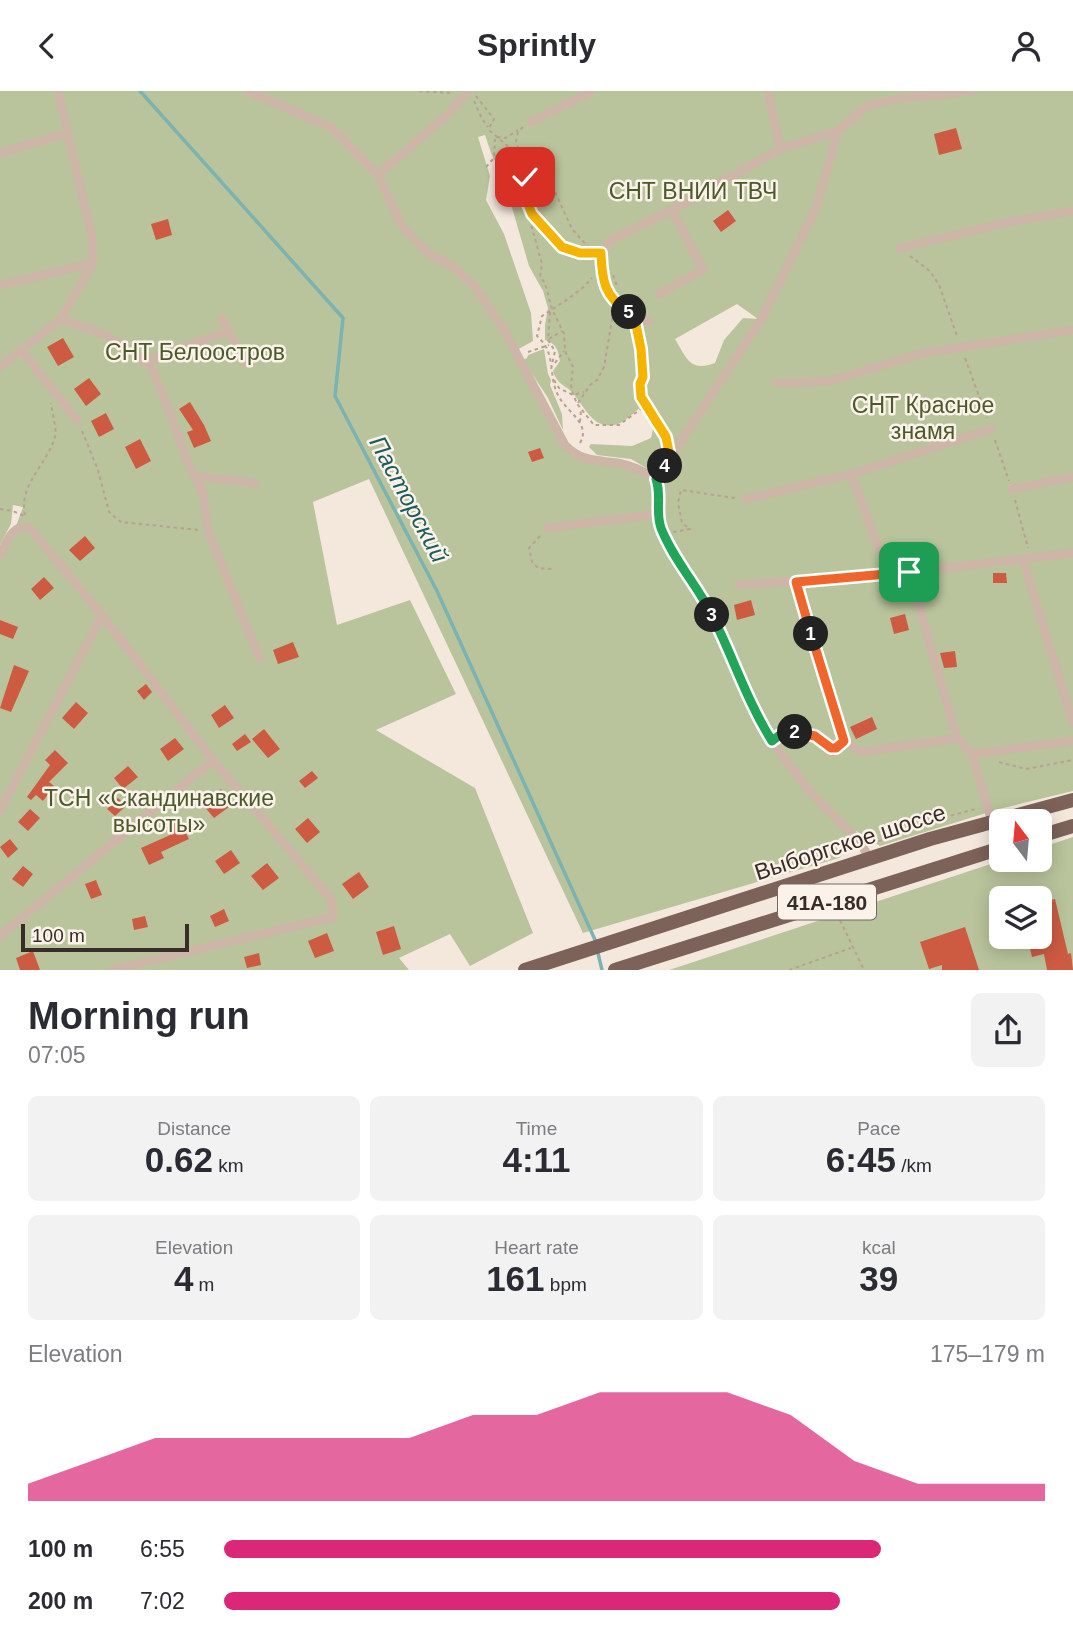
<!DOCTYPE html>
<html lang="en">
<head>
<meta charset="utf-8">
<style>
	:root { --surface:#fff; --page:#f2f2f3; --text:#2b2b33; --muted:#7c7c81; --accent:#db2777 }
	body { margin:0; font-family:Arial,sans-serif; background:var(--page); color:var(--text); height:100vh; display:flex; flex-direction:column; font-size:26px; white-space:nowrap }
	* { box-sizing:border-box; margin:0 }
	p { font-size:23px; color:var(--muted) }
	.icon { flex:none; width:38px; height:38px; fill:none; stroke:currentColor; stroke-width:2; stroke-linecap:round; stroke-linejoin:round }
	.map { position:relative; height:879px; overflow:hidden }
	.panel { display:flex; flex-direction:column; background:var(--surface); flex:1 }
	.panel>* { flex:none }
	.needle { width:46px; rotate:344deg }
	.controls { position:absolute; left:989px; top:718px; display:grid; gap:14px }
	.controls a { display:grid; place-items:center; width:63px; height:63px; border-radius:10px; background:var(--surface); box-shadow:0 4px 18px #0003; font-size:35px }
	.scale { position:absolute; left:21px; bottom:18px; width:168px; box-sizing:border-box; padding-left:7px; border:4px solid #392d29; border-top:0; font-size:19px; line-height:24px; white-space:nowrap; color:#392d29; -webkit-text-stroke:5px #fbf2ea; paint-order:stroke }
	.pin { position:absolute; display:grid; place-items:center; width:60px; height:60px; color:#fff; margin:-30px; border-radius:14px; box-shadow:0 4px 10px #0006 }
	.km { position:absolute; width:35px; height:35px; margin:-18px; border-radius:50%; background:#222; color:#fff; font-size:19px; line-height:35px; text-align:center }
	.round { display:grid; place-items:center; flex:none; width:74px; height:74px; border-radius:10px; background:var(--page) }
	.headline { display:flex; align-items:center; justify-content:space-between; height:119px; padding:0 28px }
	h1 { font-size:38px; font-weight:700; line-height:52px }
	.metrics { display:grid; grid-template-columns:repeat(3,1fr); gap:10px; height:119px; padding:7px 28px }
	.metrics div { display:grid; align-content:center; border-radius:10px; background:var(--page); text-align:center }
	.metrics b { font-size:35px; font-weight:700 }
	.metrics small { font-size:19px; font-weight:400 }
	.metrics p { font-size:19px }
	.chart { height:196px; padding:14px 28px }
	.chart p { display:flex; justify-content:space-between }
	.chart svg { width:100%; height:126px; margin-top:7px; fill:var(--accent); opacity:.7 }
	ul { padding:0 28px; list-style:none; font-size:23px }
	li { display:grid; grid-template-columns:112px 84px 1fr; align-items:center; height:52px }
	li i { height:18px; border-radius:9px; background:var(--accent) }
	header { display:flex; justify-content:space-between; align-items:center; height:91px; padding:0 28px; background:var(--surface); font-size:32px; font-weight:700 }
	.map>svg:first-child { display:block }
</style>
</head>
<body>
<header><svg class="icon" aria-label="back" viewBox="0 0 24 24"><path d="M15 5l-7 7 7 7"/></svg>Sprintly<svg class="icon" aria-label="person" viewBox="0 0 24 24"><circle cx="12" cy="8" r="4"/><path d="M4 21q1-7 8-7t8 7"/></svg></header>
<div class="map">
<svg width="1073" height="879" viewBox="0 0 1073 879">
	<rect width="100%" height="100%" fill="#f4e8dd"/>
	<path fill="#b9c49c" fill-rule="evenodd" d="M 0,0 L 1073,0 L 1073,700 L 999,718 L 880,755 L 856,740 L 848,745 L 846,761 L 839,767 L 583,842 L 369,388 L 313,411 L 337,534 L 410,509 L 456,603 L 376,639 L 475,697 L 533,842 L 470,875 L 450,843 L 399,867 L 409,879 L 0,879 L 0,464 L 15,438 L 23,416 L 13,414 L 11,433 L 0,454 ZM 485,44 L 491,62 L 504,89 L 529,175 L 543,200 L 548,217 L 545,234 L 545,249 C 557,253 558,259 560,270 L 553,280 C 558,296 568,294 575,305 C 587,320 595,340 618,333 C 627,330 634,321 641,316 L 653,338 L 651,347 L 632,355 L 591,353 L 589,356 L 597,364 L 631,368 L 655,382 L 648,383 L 569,358 L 515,260 L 533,250 L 531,222 L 504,143 L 486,109 L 490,85 L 478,46 ZM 737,213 L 758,228 L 743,227 L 724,249 L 715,272 C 690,281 687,268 675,248 Z
		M 544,258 L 548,283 L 551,289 L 550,294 L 562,323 L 563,339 L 548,307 L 523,269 L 527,267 L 528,264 Z
		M 1073,746 L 1073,879 L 669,879 L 1006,768 L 1040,768 L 1040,757 ZM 1001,807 L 1040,807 L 1040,845 L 1001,845 Z"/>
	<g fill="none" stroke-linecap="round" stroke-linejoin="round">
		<path stroke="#7ab3b1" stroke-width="3.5" d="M 140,0 L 343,227 L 335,305 L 437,500 L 596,851
			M 597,858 L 602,879"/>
	</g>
	<path fill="#cc5b42" d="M 956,37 L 962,58 L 939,64 L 934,43 Z
		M 728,119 L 736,130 L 721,141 L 713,130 Z
		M 168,128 L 172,144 L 156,149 L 151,133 Z
		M 63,247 L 74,266 L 58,275 L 47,256 Z
		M 89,287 L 101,303 L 86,315 L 74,298 Z
		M 190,311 L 204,334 L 211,350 L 194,357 L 187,341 L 193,339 L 179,318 Z
		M 106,322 L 114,338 L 99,346 L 91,330 Z
		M 140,348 L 151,370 L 136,378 L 125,356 Z
		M 540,357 L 544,367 L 532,371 L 528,361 Z
		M 85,445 L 95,457 L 80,470 L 69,459 Z
		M 993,482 L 1006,482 L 1007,492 L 993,492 Z
		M 44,486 L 54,497 L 40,509 L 31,498 Z
		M 751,509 L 755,524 L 737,529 L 734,514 Z
		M 905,523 L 909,539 L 894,543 L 890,527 Z
		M 0,529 L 18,536 L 13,548 L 0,543 Z
		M 293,551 L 299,566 L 278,573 L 273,559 Z
		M 955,560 L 957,576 L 944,577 L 940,562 Z
		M 14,574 L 29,580 L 11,621 L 0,617 Z
		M 146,593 L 152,601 L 144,609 L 137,600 Z
		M 76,611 L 88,622 L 74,638 L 62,627 Z
		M 225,614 L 234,627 L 219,637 L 211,624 Z
		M 872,626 L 877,638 L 856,648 L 850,636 Z
		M 264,638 L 280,658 L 268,667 L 252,648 Z
		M 245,643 L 251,651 L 237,660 L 232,653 Z
		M 175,647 L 184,658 L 168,670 L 160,658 Z
		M 55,659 L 68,672 L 49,691 L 54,695 L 43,710 L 36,704 L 31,709 L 27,706 L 50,674 L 45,669 Z
		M 128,675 L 138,686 L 123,698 L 114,687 Z
		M 312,680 L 318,687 L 305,697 L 299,690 Z
		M 221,698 L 233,713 L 214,727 L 202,713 Z
		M 118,707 L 126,715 L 115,725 L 107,718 Z
		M 30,718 L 40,727 L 28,740 L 18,731 Z
		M 308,727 L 320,741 L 307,752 L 295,738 Z
		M 180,730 L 189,748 L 161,761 L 164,767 L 149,774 L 141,757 L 170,744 L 166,736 Z
		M 10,748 L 18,758 L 8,767 L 0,756 Z
		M 231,759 L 240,772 L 224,783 L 215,770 Z
		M 267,772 L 279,787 L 263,799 L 251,785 Z
		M 23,775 L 33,783 L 23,796 L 12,788 Z
		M 359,781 L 369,796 L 353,808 L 342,793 Z
		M 96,789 L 102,804 L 91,808 L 85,793 Z
		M 1055,808 L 1068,863 L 1071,862 L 1073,879 L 1047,879 L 1044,863 L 1032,866 L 1027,845 L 1040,845 L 1040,812 Z
		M 224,818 L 229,830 L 215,836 L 210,825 Z
		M 145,825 L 148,836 L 134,839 L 132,828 Z
		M 394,835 L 401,858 L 383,864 L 376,841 Z
		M 965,836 L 979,879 L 942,879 L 942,874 L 929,878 L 920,851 Z
		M 327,842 L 334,860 L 315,867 L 308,850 Z
		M 33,860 L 40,879 L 20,879 L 16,867 Z
		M 259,862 L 261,874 L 247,877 L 244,866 Z"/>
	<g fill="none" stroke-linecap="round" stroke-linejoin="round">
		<path stroke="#b9a092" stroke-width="2" stroke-dasharray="3.5 3.5" stroke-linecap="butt" d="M 419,0 L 450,2
			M 476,5 L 494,28 L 489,37 L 490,40 L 551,92 L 572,138 L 591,159
			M 474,10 L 482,28 L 488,36
			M 523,36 L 518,41 L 516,50 L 525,77 L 522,99 L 532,120 L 531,133 L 542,173 L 540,186 L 545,192 L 552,218 L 564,243 L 565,260 L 573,276 L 571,294 L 573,304 L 578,314 L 594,334 L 619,334 L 645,315
			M 497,46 L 506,47 L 518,39
			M 486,76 L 494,67 L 495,48
			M 530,77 L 535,99 L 532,119
			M 532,123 C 553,142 558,163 590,162
			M 910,165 L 930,180 L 939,194 L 957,245
			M 613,184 L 617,195
			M 550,221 L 548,249 L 555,260 L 551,279
			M 637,236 L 643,286 C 633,314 661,328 667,352
			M 549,248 L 562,240
			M 528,261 L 549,254
			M 965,267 L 987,327
			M 555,272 L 564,260
			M 554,289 L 559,297 L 573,304 L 584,301
			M 578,312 L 590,294 L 597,289 L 604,276 L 613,223
			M 580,331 L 581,319
			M 82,340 L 98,379 L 109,421 L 121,431 L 199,439
			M 995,349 L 1009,390
			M 580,352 C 591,333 568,322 559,306 C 550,291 554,274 547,258 C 545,253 541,249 537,245 L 542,225 C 560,213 578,203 592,187
			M 1015,409 L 1028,457
			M 0,418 L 13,420 L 24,425
			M 25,424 C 18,394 48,372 55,346 C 57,337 52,322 51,312
			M 673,441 L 690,438 L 682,432 L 678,412 L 681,399 L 735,407
			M 540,445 L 529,457 L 532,471 L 538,477 L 553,478
			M 780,645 L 788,639 L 815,645 L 835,657
			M 999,671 L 1026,678 L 1073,669
			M 872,753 L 926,731 L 976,718
			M 837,823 L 864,879
			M 789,879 L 851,857"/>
		<path stroke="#cdb6a8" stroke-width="9" d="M 247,0 L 331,36 L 378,84 L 401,134 L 412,146 L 429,163 L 454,176 L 476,197 L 504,239 L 565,354 C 581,371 597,369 618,372 C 632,375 644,380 656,388 L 659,399 L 657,423 L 666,448 L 708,514 L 727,552 L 755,622 L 781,663 L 810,701 L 860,751 L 869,767
			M 768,0 L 780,58
			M 531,31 L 592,0
			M 0,62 L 68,42
			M 378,84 L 446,25 L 468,0
			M 900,157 L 1008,131 L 1073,120
			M 0,194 L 93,172
			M 659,203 L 703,179 L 672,119
			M 222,227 L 244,271
			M 61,228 L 106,244 L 150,274 L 166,311 L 188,372 L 203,402 L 208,440 L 260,568
			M 649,231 C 638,226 623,221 614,211 C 602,196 594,162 611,149 L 685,112 L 780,58 L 838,40 L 867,15 L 896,8 L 972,0
			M 21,259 L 77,329
			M 144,271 L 228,240
			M 0,276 L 61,228 L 93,172 L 92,147 L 58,0
			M 777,292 L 830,290 L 923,262 L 1073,239
			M 851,383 L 888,482
			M 195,385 L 255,392
			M 656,388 L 761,229 L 816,117 L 838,40
			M 1012,398 L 1073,386
			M 746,408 L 851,383 L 991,338
			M 547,437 L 657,423
			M 0,464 C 7,451 12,433 29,436 L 102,524 L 213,669 L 331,808 L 333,826 L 112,879
			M 1023,469 L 1073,632
			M 909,481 L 957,647
			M 796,491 L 839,637 L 844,650 L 861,661 L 957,647 L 972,663 L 1073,650
			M 739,494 L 909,481 L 1073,462
			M 972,663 L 992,731
			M 0,720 L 102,524
			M 0,845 L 213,669"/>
		<path stroke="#7c6259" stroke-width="14" d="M 1040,745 L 1073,735
			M 525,879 L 930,748 L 1073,709
			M 615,879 L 1001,757"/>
	</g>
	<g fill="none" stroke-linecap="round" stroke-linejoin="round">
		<g stroke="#fff" stroke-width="14">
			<path id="split-1" d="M 811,543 L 796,491 L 909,481"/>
		</g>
		<g stroke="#fff" stroke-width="14">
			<path id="split-2" d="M 795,641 L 815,645 L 831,657 L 836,657 L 844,650 L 811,543"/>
		</g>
		<g stroke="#fff" stroke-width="14">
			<path id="split-3" d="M 712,524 C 733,566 747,610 772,650 L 785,640 L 795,641"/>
		</g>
		<g stroke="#fff" stroke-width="14">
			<path id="split-4" d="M 665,375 L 656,388 C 662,405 655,420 661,437 C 673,468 697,494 712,524"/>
		</g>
		<g stroke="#fff" stroke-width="14">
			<path id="split-5" d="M 629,221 L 634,224 L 641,258 L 643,286 L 640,293 L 641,306 L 666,346 L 670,366 L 665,375"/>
		</g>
		<g stroke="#fff" stroke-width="14">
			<path id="split-6" d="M 525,86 L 522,99 L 532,123 L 562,156 L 580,162 L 601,162 C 602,189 604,206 629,221"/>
		</g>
		<use href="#split-1" stroke="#f0652b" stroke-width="9"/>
		<use href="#split-2" stroke="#f0652b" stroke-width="9"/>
		<use href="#split-3" stroke="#22a559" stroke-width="9"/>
		<use href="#split-4" stroke="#22a559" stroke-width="9"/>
		<use href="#split-5" stroke="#f5b400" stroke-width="9"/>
		<use href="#split-6" stroke="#f5b400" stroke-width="9"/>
	</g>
	<g text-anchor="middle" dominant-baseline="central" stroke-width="5" stroke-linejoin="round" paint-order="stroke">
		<rect fill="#fbf2ea" stroke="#736863" stroke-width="2" x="778" y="793.5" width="98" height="35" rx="5"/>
		<g font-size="21" font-weight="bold" fill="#392d29">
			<text x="827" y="811">41А-180</text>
		</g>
		<g font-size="23" fill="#4b592b" stroke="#fbf2ea">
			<text x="693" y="100">СНТ ВНИИ ТВЧ</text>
			<text x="195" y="261">СНТ Белоостров</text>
			<text x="923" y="314">СНТ Красное<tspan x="923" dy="26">знамя</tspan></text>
			<text x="159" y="707">ТСН «Скандинавские<tspan x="159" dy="26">высоты»</tspan></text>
		</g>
		<g font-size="23" fill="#392d29" stroke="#fbf2ea">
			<text transform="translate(850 751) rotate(-18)">Выборгское шоссе</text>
		</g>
		<g font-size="24" font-style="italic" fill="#1b5d5d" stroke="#fbf2ea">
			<text transform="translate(409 408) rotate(62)">Пасторский</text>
		</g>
	</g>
</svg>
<div class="controls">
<a><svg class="needle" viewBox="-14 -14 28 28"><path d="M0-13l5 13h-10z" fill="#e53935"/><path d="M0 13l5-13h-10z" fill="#7c7c81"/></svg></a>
<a><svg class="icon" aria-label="layers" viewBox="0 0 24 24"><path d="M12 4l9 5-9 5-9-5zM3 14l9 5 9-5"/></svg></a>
</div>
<div class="scale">100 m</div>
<div class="pin" style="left:909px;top:481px;background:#1e9e55"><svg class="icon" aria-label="arrive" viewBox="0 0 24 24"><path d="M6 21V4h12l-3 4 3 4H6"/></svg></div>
<div class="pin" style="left:525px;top:86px;background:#d93025"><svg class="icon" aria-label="check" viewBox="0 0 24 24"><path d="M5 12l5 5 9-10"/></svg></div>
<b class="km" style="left:811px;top:543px">1</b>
<b class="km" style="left:795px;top:641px">2</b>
<b class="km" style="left:712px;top:524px">3</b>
<b class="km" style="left:665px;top:375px">4</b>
<b class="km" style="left:629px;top:221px">5</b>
</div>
<section class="panel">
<div class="headline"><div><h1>Morning run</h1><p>07:05</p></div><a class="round"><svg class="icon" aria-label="share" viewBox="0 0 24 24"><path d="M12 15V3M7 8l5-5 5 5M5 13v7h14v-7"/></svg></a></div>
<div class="metrics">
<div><p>Distance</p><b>0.62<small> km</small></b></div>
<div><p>Time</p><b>4:11</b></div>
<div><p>Pace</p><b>6:45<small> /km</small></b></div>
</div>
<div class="metrics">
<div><p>Elevation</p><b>4<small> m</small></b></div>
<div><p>Heart rate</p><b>161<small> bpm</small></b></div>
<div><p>kcal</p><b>39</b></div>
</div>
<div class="chart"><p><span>Elevation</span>175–179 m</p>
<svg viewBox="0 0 160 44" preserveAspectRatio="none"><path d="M0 44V38L10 30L20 22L30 22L40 22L50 22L60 22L70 14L80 14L90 6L100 6L110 6L120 14L130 30L140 38L150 38L160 38V44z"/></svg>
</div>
<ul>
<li><b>100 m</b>6:55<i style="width:80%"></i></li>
<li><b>200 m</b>7:02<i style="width:75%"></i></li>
</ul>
</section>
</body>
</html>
